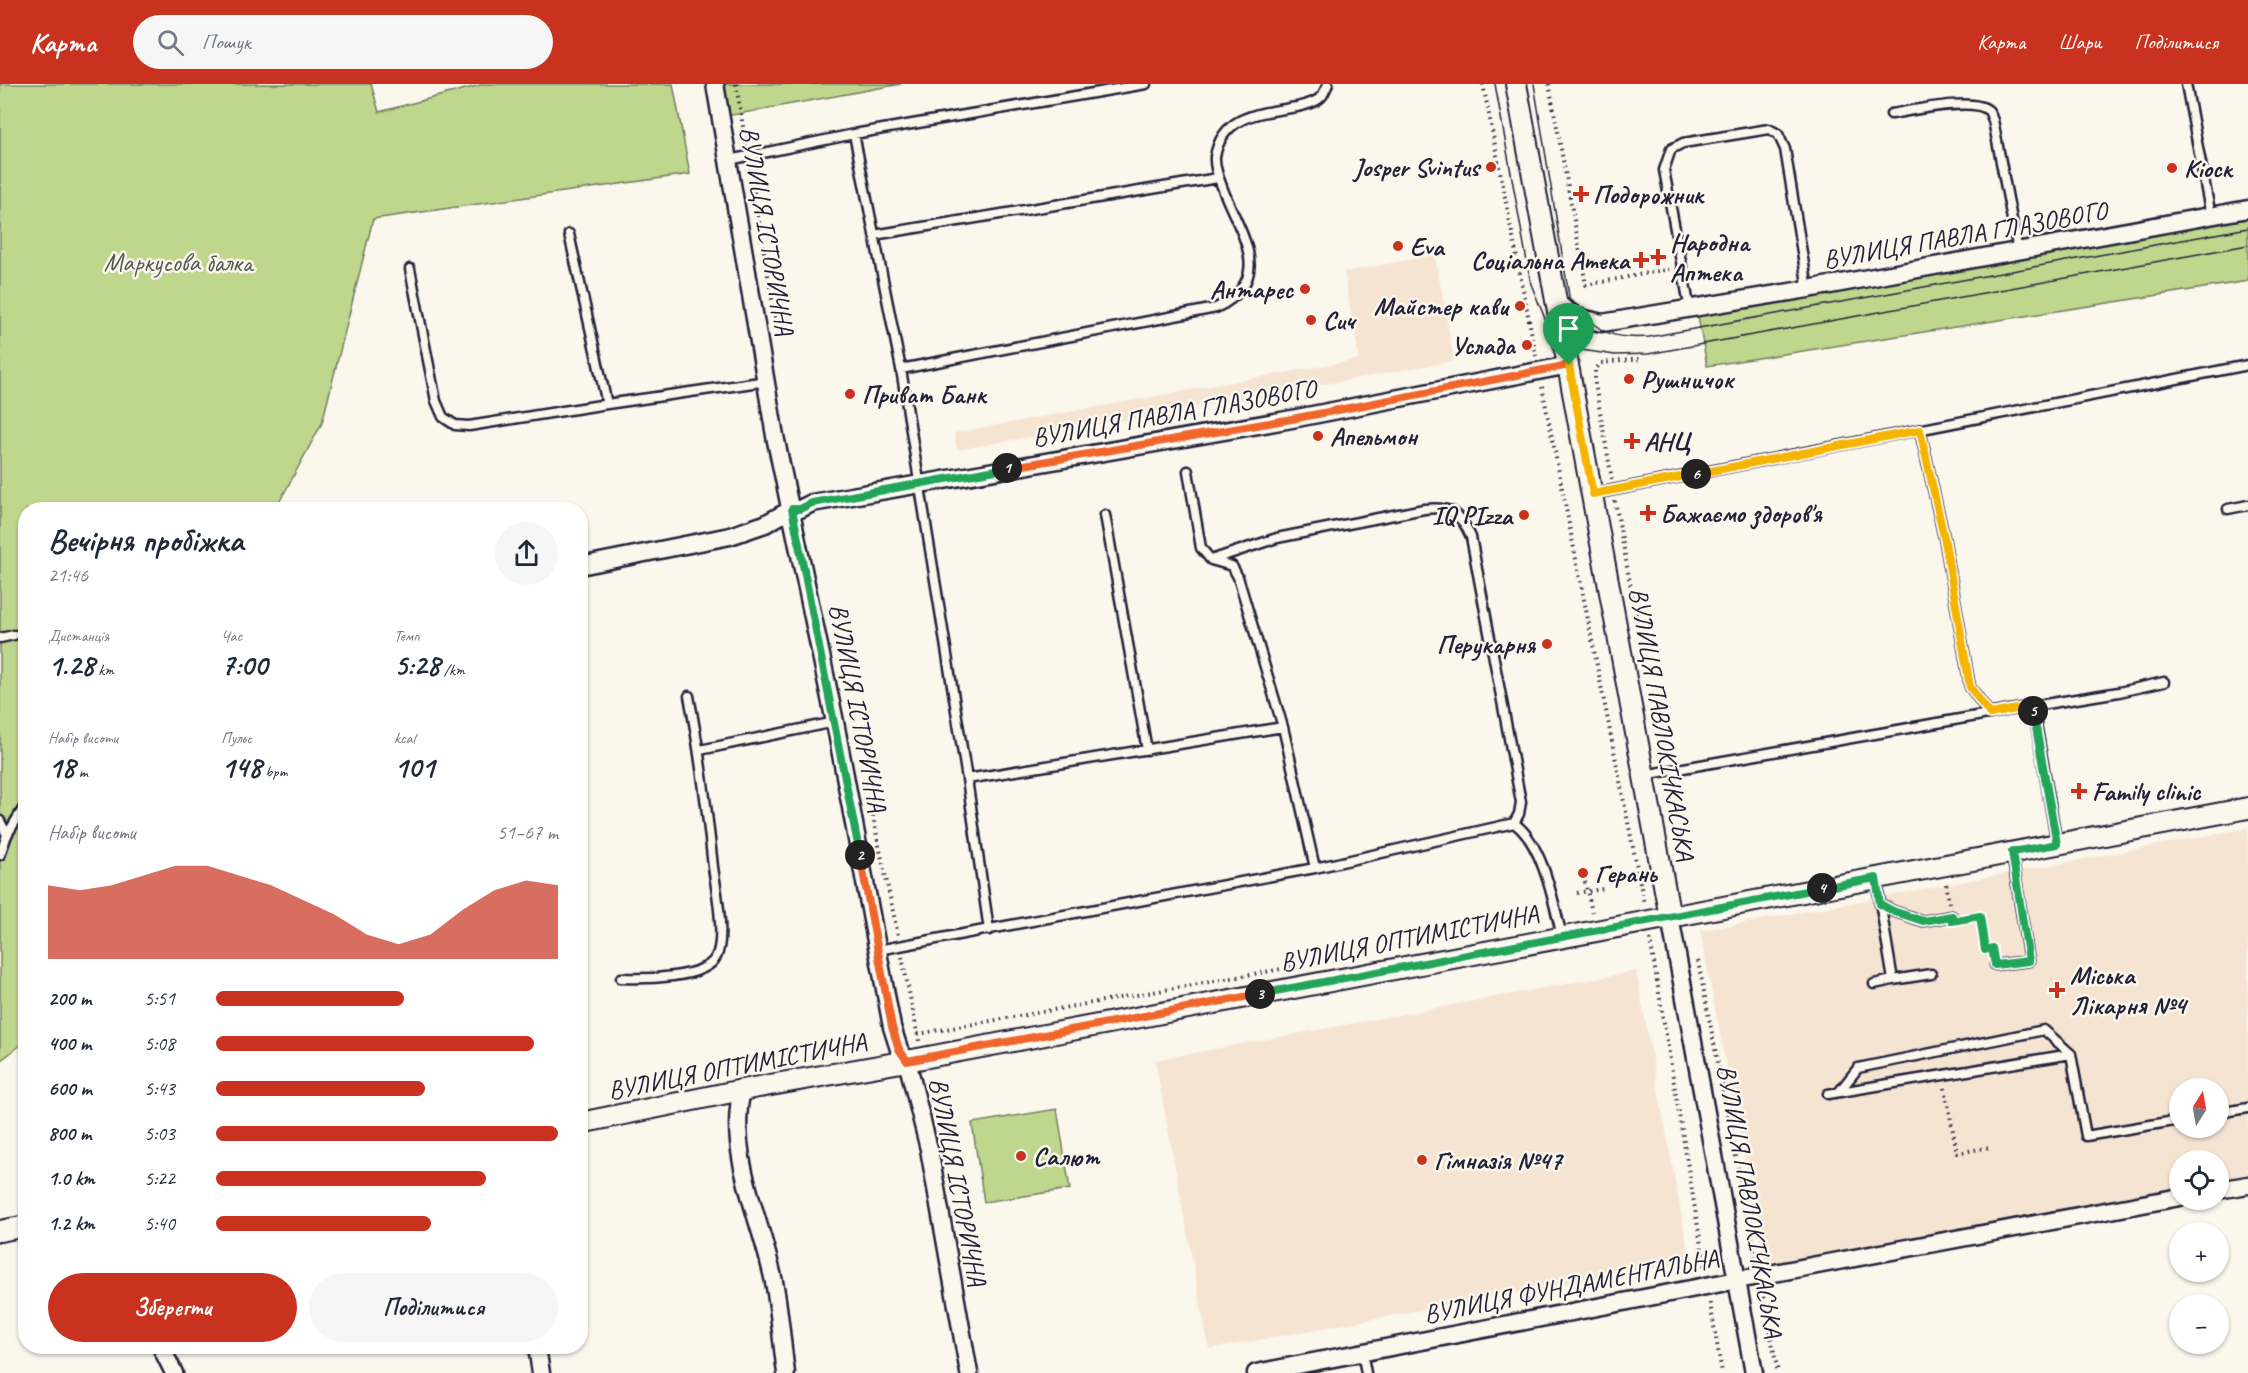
<!DOCTYPE html>
<html lang="uk">
<head>
<meta charset="utf-8">
<style>
	:root { --surface:#fff; --page:#f6f6f7; --text:#1f2937; --muted:#747a83; --accent:#c8321e }
	body { margin:0; font-family:Caveat,sans-serif; background:var(--page); color:var(--text); height:100vh; display:flex; flex-direction:column; font-size:22px; white-space:nowrap }
	* { box-sizing:border-box; margin:0 }
	p { font-size:20px; color:var(--muted) }
	.icon { flex:none; width:33px; height:33px; fill:none; stroke:currentColor; stroke-width:2; stroke-linecap:round; stroke-linejoin:round }
	.map { position:relative; flex:1; overflow:hidden }
	.side { position:absolute; left:18px; top:418px; width:570px; height:852px; display:flex; flex-direction:column; background:var(--surface); border-radius:24px; box-shadow:0 2px 4px #0004 }
	.side>* { flex:none }
	.needle { width:39px; rotate:11deg }
	.tools { position:absolute; left:2169px; top:994px; display:grid; gap:12px }
	.tools a { display:grid; place-items:center; width:60px; height:60px; border-radius:50%; background:var(--surface); box-shadow:0 2px 4px #0004; font-size:30px }
	.pin { position:absolute; display:grid; place-items:center; width:51px; height:51px; color:#fff; margin:-62px -26px; border-radius:50% 50% 50% 0; rotate:-45deg; box-shadow:0 0 6px #0007 }
	.pin .icon { rotate:45deg }
	.km { position:absolute; width:30px; height:30px; margin:-15px; border-radius:50%; background:#222; color:#fff; font-size:16px; line-height:30px; text-align:center }
	.round { display:grid; place-items:center; flex:none; width:63px; height:63px; border-radius:32px; background:var(--page) }
	.headline { display:flex; align-items:center; justify-content:space-between; height:102px; padding:0 30px }
	h1 { font-size:33px; font-weight:700; line-height:45px }
	.metrics { display:grid; grid-template-columns:repeat(3,1fr); gap:9px; height:102px; padding:6px 30px }
	.metrics div { display:grid; align-content:center }
	.metrics b { font-size:30px; font-weight:700 }
	.metrics small { font-size:16px; font-weight:400 }
	.metrics p { font-size:16px }
	.chart { height:168px; padding:12px 30px }
	.chart p { display:flex; justify-content:space-between }
	.chart svg { width:100%; height:108px; margin-top:6px; fill:var(--accent); opacity:.7 }
	.primary-button { display:flex; gap:12px; margin-top:auto; padding:12px 30px }
	.primary-button a { flex:1; height:69px; border-radius:36px; background:var(--accent); color:#fff; font-size:24px; font-weight:700; line-height:69px; text-align:center }
	.primary-button a+a { background:var(--page); color:var(--text) }
	ul { padding:0 30px; list-style:none; font-size:20px }
	li { display:grid; grid-template-columns:96px 72px 1fr; align-items:center; height:45px }
	li i { height:15px; border-radius:8px; background:var(--accent) }
	header { display:flex; align-items:center; gap:36px; box-sizing:border-box; height:84px; padding:0 30px; background:var(--accent); color:#fff }
	header strong { font-size:28px }
	nav { display:flex; gap:33px; margin-inline-start:auto; font-size:21px }
	.search { width:420px; height:54px; background:var(--page); display:flex; align-items:center; gap:15px; box-sizing:border-box; padding:0 21px; border-radius:33px; color:var(--muted); font-size:22px }
	.map>svg:first-child { display:block }
</style>
</head>
<body>
<header>
<strong>Карта</strong>
<div class="search"><svg class="icon" aria-label="search" viewBox="0 0 24 24"><circle cx="10" cy="10" r="6"/><path d="M15 15l6 6"/></svg>Пошук</div>
<nav><a>Карта</a><a>Шари</a><a>Поділитися</a></nav>
</header>
<div class="map">
<svg width="2248" height="1289" viewBox="0 0 2248 1289">
	<rect width="100%" height="100%" fill="#fbf7ec"/>
	<filter id="ink" filterUnits="userSpaceOnUse"><feTurbulence type="fractalNoise" baseFrequency=".0167" numOctaves="2"/><feDisplacementMap in="SourceGraphic" scale="12" xChannelSelector="R" yChannelSelector="G"/><feConvolveMatrix kernelMatrix="1 2 1 2 8 2 1 2 1" color-interpolation-filters="sRGB"/></filter>
	<g filter="url(#ink)">
		<path fill="#f6e4d3" fill-rule="evenodd" d="M 1435,171 L 1454,277 L 957,366 L 954,349 L 1359,275 L 1344,188 Z
			M 2248,744 L 2248,1090 L 2219,1096 L 2218,1077 L 2180,1077 L 2179,1103 L 1765,1181 L 1700,847 ZM 2180,1005 L 2218,1005 L 2218,1044 L 2180,1044 Z
			M 1636,887 L 1690,1177 L 1209,1265 L 1155,976 Z"/>
		<path fill="#bfd68d" stroke="#707c64" stroke-width="1.5" d="M 0,0 L 371,0 L 379,28 L 484,0 L 673,0 L 690,90 L 373,135 L 322,339 L 275,426 L 26,426 L 26,957 L 0,977 Z
			M 721,0 L 901,0 L 727,32 Z
			M 2248,119 L 2248,197 L 1707,282 L 1695,216 Z
			M 1057,1025 L 1070,1105 L 984,1118 L 972,1039 Z"/>
		<g fill="none" stroke-linecap="round" stroke-linejoin="round">
			<g stroke="#22223b" stroke-width="13">
				<path id="service" d="M 2186,0 L 2211,132
					M 1891,30 C 1911,27 1975,12 1989,27 C 1990,28 1992,35 1993,36 L 2018,167
					M 854,50 L 901,285 L 967,695 L 989,846
					M 729,76 L 854,50 L 1146,0
					M 569,150 L 607,320
					M 874,151 L 1218,94
					M 410,185 L 436,317 L 443,333 L 455,341 L 469,342 L 607,320 L 767,297
					M 1690,226 L 1664,86 L 1671,65 L 1683,59 L 1769,45 L 1778,50 L 1785,65 L 1808,205
					M 901,285 L 1216,224 C 1275,195 1242,153 1224,108 C 1220,97 1214,84 1215,73 C 1222,30 1262,29 1297,23 C 1305,21 1316,19 1322,12 C 1324,9 1326,4 1328,0
					M 1920,346 L 1945,458 L 1970,603 L 1990,630
					M 1188,387 L 1201,464 L 1211,476 L 1232,482 L 1238,493 L 1283,643 L 1315,784
					M 1593,410 L 2248,281
					M 2228,425 L 2248,421
					M 1105,431 L 1147,666
					M 1211,476 L 1277,454 L 1424,425 C 1451,422 1460,428 1471,453 L 1521,718 L 1519,730 L 1514,739 C 1543,759 1554,820 1562,853
					M 0,554 L 14,551
					M 2033,622 L 2119,608 L 2164,598
					M 700,666 L 835,638
					M 1644,691 L 2033,622 L 2057,760
					M 967,695 L 1283,643
					M 0,737 L 7,751
					M 0,771 L 7,751 L 26,720
					M 1876,794 L 1893,896 L 1931,890
					M 1880,820 L 1893,827 L 1923,837 L 1952,832
					M 878,866 L 1315,784 L 1514,739
					M 1995,881 L 2029,877 L 2012,769
					M 621,894 C 643,895 705,895 716,873 C 726,855 716,804 713,783 C 707,725 700,668 689,612
					M 1874,900 L 1893,896
					M 1839,1008 L 1858,984 L 2044,946 L 2071,970
					M 1828,1010 L 2071,970 L 2086,1052 L 2180,1036
					M 2218,1029 L 2248,1024
					M 1362,1268 L 1366,1289"/>
			</g>
			<g stroke="#22223b" stroke-width="21">
				<path id="minor" d="M 715,0 L 775,352 L 835,638 L 892,943 L 899,965 L 907,977 L 929,1065 L 969,1289
					M 1558,220 L 1577,233 L 1602,239 L 1808,205 L 2248,125
					M 580,482 L 730,452 L 765,440 L 792,425 L 800,425 L 812,419 L 1292,335 L 1569,281
					M 1670,833 L 1754,1289
					M 742,1006 C 726,1072 763,1138 775,1203 C 780,1231 782,1260 786,1289
					M 2218,1106 L 2248,1101
					M 161,1263 L 174,1289
					M 537,1263 L 541,1289
					M 1256,1289 L 1737,1196 L 2180,1113"/>
			</g>
			<g stroke="#22223b" stroke-width="24">
				<path id="tertiary" d="M 1516,0 L 1670,833
					M 580,1039 L 742,1006 L 907,977 L 2248,724
					M 0,1147 L 26,1142"/>
			</g>
			<path stroke="#22223b" stroke-width="4" stroke-dasharray="1.5 4.5" stroke-linecap="butt" d="M 736,0 L 746,61
				M 1483,0 L 1536,272
				M 1549,0 L 1586,201 L 1669,185
				M 750,84 L 776,239
				M 1542,303 L 1644,819
				M 1612,395 L 1595,300 L 1595,286 L 1601,279 L 1641,275
				M 1615,417 L 1639,548
				M 869,714 L 898,851
				M 1585,798 L 1592,828
				M 1946,800 L 1949,819
				M 1577,809 L 1603,805
				M 1963,835 L 1980,832 L 1985,865 L 1992,864 L 1993,871
				M 1650,855 L 1705,1185
				M 902,873 L 919,957
				M 1698,877 L 1756,1176
				M 918,950 L 1304,881
				M 1945,1004 L 1957,1069 L 1991,1063
				M 2193,1124 L 2209,1121
				M 1762,1207 L 1778,1289
				M 1710,1219 L 1722,1289"/>
			<use href="#service" stroke="#fbf7ec" stroke-width="8"/>
			<use href="#minor" stroke="#fbf7ec" stroke-width="16"/>
			<use href="#tertiary" stroke="#fbf7ec" stroke-width="20"/>
			<path stroke="#22223b" stroke-width="1.5" d="M 1495,0 L 1531,200 L 1548,242 L 1581,266 L 1615,271 L 1648,270 L 2248,161
				M 1534,0 L 1570,218 C 1599,246 1606,256 1649,253 L 2248,144"/>
		</g>
	</g>
	<g fill="none" stroke-linecap="round" stroke-linejoin="round" filter="url(#ink)">
		<g stroke="#fff" stroke-width="12">
			<path id="split-1" d="M 1007,384 L 1292,335 L 1569,281"/>
		</g>
		<g stroke="#fff" stroke-width="12">
			<path id="split-2" d="M 860,771 L 792,425 L 800,425 L 812,419 L 1007,384"/>
		</g>
		<g stroke="#fff" stroke-width="12">
			<path id="split-3" d="M 860,771 L 892,943 L 899,965 L 907,977 L 1260,910"/>
		</g>
		<g stroke="#fff" stroke-width="12">
			<path id="split-4" d="M 1260,910 L 1822,804"/>
		</g>
		<g stroke="#fff" stroke-width="12">
			<path id="split-5" d="M 1822,804 L 1876,794 L 1880,820 L 1893,827 L 1923,837 L 1952,832 L 1952,837 L 1980,832 L 1985,866 L 1992,864 L 1995,881 L 2029,877 L 2012,768 L 2057,760 L 2033,627"/>
		</g>
		<g stroke="#fff" stroke-width="12">
			<path id="split-6" d="M 1696,390 L 1920,346 L 1945,458 L 1970,603 L 1990,630 L 2033,622 L 2033,627"/>
		</g>
		<g stroke="#fff" stroke-width="12">
			<path id="split-7" d="M 1569,281 L 1593,410 L 1696,390"/>
		</g>
		<use href="#split-1" stroke="#f0652b" stroke-width="8"/>
		<use href="#split-2" stroke="#22a559" stroke-width="8"/>
		<use href="#split-3" stroke="#f0652b" stroke-width="8"/>
		<use href="#split-4" stroke="#22a559" stroke-width="8"/>
		<use href="#split-5" stroke="#22a559" stroke-width="8"/>
		<use href="#split-6" stroke="#f5b400" stroke-width="8"/>
		<use href="#split-7" stroke="#f5b400" stroke-width="8"/>
	</g>
	<g fill="#c8321e" stroke="#fbf7ec" stroke-width="2">
		<circle cx="1491" cy="83" r="6"/>
		<circle cx="2172" cy="84" r="6"/>
		<path d="M1578 101h6v6h6v6h-6v6h-6v-6h-6v-6h6z"/>
		<circle cx="1398" cy="162" r="6"/>
		<path d="M1655 164h6v6h6v6h-6v6h-6v-6h-6v-6h6z"/>
		<path d="M1638 167h6v6h6v6h-6v6h-6v-6h-6v-6h6z"/>
		<circle cx="1305" cy="205" r="6"/>
		<circle cx="1520" cy="222" r="6"/>
		<circle cx="1311" cy="236" r="6"/>
		<circle cx="1527" cy="261" r="6"/>
		<circle cx="1629" cy="295" r="6"/>
		<circle cx="850" cy="310" r="6"/>
		<circle cx="1318" cy="352" r="6"/>
		<path d="M1629 348h6v6h6v6h-6v6h-6v-6h-6v-6h6z"/>
		<path d="M1645 420h6v6h6v6h-6v6h-6v-6h-6v-6h6z"/>
		<circle cx="1524" cy="431" r="6"/>
		<circle cx="1547" cy="560" r="6"/>
		<path d="M2076 698h6v6h6v6h-6v6h-6v-6h-6v-6h6z"/>
		<circle cx="1583" cy="789" r="6"/>
		<path d="M2054 897h6v6h6v6h-6v6h-6v-6h-6v-6h6z"/>
		<circle cx="1021" cy="1072" r="6"/>
		<circle cx="1422" cy="1076" r="6"/>
	</g>
	<g text-anchor="middle" dominant-baseline="central" stroke-width="5" stroke-linejoin="round" paint-order="stroke">
		<g font-size="26" font-weight="bold" fill="#22223b" stroke="#fbf7ec" text-anchor="start">
			<text x="1479" y="83" text-anchor="end">Josper Svintus</text>
			<text x="2184" y="84">Кіоск</text>
			<text x="1593" y="110">Подорожник</text>
			<text x="1670" y="158">Народна<tspan x="1670" dy="30">Аптека</tspan></text>
			<text x="1410" y="162">Eva</text>
			<text x="1629" y="176" text-anchor="end">Соціальна Атека</text>
			<text x="1293" y="205" text-anchor="end">Антарес</text>
			<text x="1508" y="222" text-anchor="end">Майстер кави</text>
			<text x="1323" y="236">Сич</text>
			<text x="1515" y="261" text-anchor="end">Услада</text>
			<text x="1641" y="295">Рушничок</text>
			<text x="862" y="310">Приват Банк</text>
			<text x="1330" y="352">Апельмон</text>
			<text x="1644" y="357">АНЦ</text>
			<text x="1660" y="429">Бажаємо здоров'я</text>
			<text x="1512" y="431" text-anchor="end">IQ PIzza</text>
			<text x="1535" y="560" text-anchor="end">Перукарня</text>
			<text x="2092" y="707">Family clinic</text>
			<text x="1595" y="789">Герань</text>
			<text x="2070" y="891">Міська<tspan x="2070" dy="30">Лікарня №4</tspan></text>
			<text x="1033" y="1072">Салют</text>
			<text x="1434" y="1076">Гімназія №47</text>
		</g>
		<g font-size="26" fill="#22223b" stroke="#fbf7ec">
			<text transform="translate(767 147) rotate(80)">ВУЛИЦЯ ІСТОРИЧНА</text>
			<text transform="translate(1965 151) rotate(-10)">ВУЛИЦЯ ПАВЛА ГЛАЗОВОГО</text>
			<text transform="translate(1174 329) rotate(-10)">ВУЛИЦЯ ПАВЛА ГЛАЗОВОГО</text>
			<text transform="translate(858 624) rotate(79)">ВУЛИЦЯ ІСТОРИЧНА</text>
			<text transform="translate(1662 640) rotate(80)">ВУЛИЦЯ ПАВЛОКІЧКАСЬКА</text>
			<text transform="translate(1409 854) rotate(-11)">ВУЛИЦЯ ОПТИМІСТИЧНА</text>
			<text transform="translate(737 982) rotate(-11)">ВУЛИЦЯ ОПТИМІСТИЧНА</text>
			<text transform="translate(958 1098) rotate(79)">ВУЛИЦЯ ІСТОРИЧНА</text>
			<text transform="translate(1750 1117) rotate(80)">ВУЛИЦЯ ПАВЛОКІЧКАСЬКА</text>
			<text transform="translate(1571 1202) rotate(-11)">ВУЛИЦЯ ФУНДАМЕНТАЛЬНА</text>
		</g>
		<g font-size="26" fill="#515854" stroke="#fbf7ec">
			<text x="178" y="178">Маркусова балка</text>
		</g>
	</g>
</svg>
<div class="tools">
<a><svg class="needle" viewBox="-14 -14 28 28"><path d="M0-13l5 13h-10z" fill="#e53935"/><path d="M0 13l5-13h-10z" fill="#747a83"/></svg></a>
<a><svg class="icon" aria-label="locate" viewBox="0 0 24 24"><circle cx="12" cy="12" r="6"/><path d="M12 2v4M12 18v4M2 12h4M18 12h4"/></svg></a>
<a>+</a>
<a>−</a>
</div>
<div class="pin" style="left:1569px;top:281px;background:#1e9e55"><svg class="icon" aria-label="arrive" viewBox="0 0 24 24"><path d="M6 21V4h12l-3 4 3 4H6"/></svg></div>
<b class="km" style="left:1007px;top:384px">1</b>
<b class="km" style="left:860px;top:771px">2</b>
<b class="km" style="left:1260px;top:910px">3</b>
<b class="km" style="left:1822px;top:804px">4</b>
<b class="km" style="left:2033px;top:627px">5</b>
<b class="km" style="left:1696px;top:390px">6</b>
<section class="side">
<div class="headline"><div><h1>Вечірня пробіжка</h1><p>21:46</p></div><a class="round"><svg class="icon" aria-label="share" viewBox="0 0 24 24"><path d="M12 15V3M7 8l5-5 5 5M5 13v7h14v-7"/></svg></a></div>
<div class="metrics">
<div><p>Дистанція</p><b>1.28<small> km</small></b></div>
<div><p>Час</p><b>7:00</b></div>
<div><p>Темп</p><b>5:28<small> /km</small></b></div>
</div>
<div class="metrics">
<div><p>Набір висоти</p><b>18<small> m</small></b></div>
<div><p>Пульс</p><b>148<small> bpm</small></b></div>
<div><p>kcal</p><b>101</b></div>
</div>
<div class="chart"><p><span>Набір висоти</span>51–67 m</p>
<svg viewBox="0 0 160 44" preserveAspectRatio="none"><path d="M0 44V14L10 16L20 14L30 10L40 6L50 6L60 10L70 14L80 20L90 26L100 34L110 38L120 34L130 24L140 16L150 12L160 14V44z"/></svg>
</div>
<ul>
<li><b>200 m</b>5:51<i style="width:55%"></i></li>
<li><b>400 m</b>5:08<i style="width:93%"></i></li>
<li><b>600 m</b>5:43<i style="width:61%"></i></li>
<li><b>800 m</b>5:03<i style="width:100%"></i></li>
<li><b>1.0 km</b>5:22<i style="width:79%"></i></li>
<li><b>1.2 km</b>5:40<i style="width:63%"></i></li>
</ul>
<div class="primary-button"><a>Зберегти</a><a>Поділитися</a></div>
</section>
</div>
</body>
</html>
